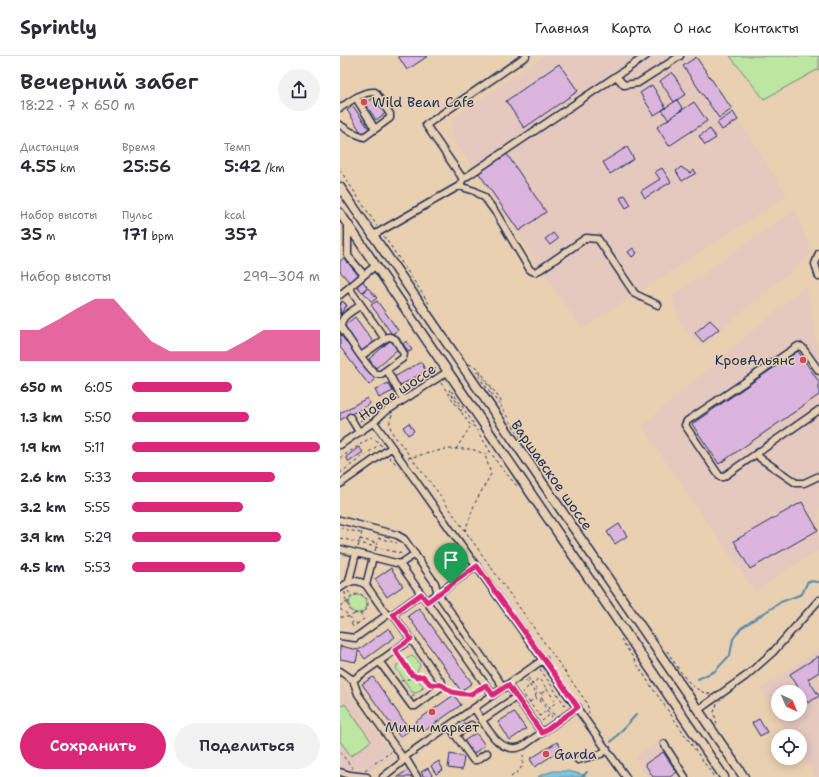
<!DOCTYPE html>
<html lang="ru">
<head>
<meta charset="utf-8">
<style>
	:root { --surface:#fff; --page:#f2f2f3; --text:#2b2b33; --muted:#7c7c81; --line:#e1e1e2; --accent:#db2777 }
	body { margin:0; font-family:"Shantell Sans",sans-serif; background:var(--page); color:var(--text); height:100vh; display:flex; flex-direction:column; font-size:15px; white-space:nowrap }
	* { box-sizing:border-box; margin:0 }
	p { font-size:13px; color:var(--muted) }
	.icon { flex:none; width:22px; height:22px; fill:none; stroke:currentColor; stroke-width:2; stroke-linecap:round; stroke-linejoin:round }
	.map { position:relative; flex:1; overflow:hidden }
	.sheet { display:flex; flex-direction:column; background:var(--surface); width:340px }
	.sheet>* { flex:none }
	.needle { width:26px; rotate:136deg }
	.controls { position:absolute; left:431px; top:629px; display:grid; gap:8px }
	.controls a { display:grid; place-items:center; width:36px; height:36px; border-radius:50%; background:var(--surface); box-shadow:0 2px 10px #0003; font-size:20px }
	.pin { position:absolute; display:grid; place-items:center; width:34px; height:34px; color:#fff; margin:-41px -17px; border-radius:50% 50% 50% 0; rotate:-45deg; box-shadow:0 0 4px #0007 }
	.pin .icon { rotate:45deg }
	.round { display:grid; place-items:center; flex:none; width:42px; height:42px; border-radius:21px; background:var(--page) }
	.head { display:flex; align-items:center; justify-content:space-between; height:68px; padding:0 20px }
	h1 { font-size:22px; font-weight:600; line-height:30px }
	.figures { display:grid; grid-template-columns:repeat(3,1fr); gap:6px; height:68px; padding:4px 20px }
	.figures div { display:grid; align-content:center }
	.figures b { font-size:17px; font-weight:600 }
	.figures small { font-size:11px; font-weight:400 }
	.figures p { font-size:11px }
	.chart { height:112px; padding:8px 20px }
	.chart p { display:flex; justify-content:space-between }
	.chart svg { width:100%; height:72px; margin-top:4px; fill:var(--accent); opacity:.7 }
	.action { display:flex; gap:8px; margin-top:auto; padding:8px 20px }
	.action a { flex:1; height:46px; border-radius:24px; background:var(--accent); color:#fff; font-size:16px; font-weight:600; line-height:46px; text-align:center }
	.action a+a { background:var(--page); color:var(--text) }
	ul { padding:0 20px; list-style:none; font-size:13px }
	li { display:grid; grid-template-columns:64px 48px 1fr; align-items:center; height:30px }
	li i { height:10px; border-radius:5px; background:var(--accent) }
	header { display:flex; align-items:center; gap:24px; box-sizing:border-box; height:56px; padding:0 20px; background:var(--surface); border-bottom:1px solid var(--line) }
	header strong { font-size:19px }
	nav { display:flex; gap:22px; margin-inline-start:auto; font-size:14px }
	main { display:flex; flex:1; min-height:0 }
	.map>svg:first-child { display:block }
</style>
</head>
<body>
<header>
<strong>Sprintly</strong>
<nav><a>Главная</a><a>Карта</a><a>О нас</a><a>Контакты</a></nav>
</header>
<main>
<section class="sheet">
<div class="head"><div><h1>Вечерний забег</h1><p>18:22 · 7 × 650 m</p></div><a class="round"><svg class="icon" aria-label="share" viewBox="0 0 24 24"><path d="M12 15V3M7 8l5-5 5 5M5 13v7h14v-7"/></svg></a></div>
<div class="figures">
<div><p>Дистанция</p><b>4.55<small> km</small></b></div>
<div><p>Время</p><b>25:56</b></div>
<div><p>Темп</p><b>5:42<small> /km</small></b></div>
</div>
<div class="figures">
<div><p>Набор высоты</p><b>35<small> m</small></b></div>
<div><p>Пульс</p><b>171<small> bpm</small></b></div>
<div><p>kcal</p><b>357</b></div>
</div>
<div class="chart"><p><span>Набор высоты</span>299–304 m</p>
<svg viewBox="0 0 160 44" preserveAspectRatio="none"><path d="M0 44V25L10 25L20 19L30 12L40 6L50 6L60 19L70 32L80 38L90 38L100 38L110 38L120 32L130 25L140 25L150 25L160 25V44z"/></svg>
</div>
<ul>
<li><b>650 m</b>6:05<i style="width:53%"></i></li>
<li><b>1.3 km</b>5:50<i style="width:62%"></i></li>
<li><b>1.9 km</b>5:11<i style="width:100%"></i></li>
<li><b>2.6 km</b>5:33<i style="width:76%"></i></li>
<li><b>3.2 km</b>5:55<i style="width:59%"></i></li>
<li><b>3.9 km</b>5:29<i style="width:79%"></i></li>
<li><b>4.5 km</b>5:53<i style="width:60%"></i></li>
</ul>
<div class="action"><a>Сохранить</a><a>Поделиться</a></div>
</section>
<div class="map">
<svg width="479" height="721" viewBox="0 0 479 721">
	<rect width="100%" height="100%" fill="#e9d0b1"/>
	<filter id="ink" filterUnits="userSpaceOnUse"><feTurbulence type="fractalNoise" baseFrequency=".025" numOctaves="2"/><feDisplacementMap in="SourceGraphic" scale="8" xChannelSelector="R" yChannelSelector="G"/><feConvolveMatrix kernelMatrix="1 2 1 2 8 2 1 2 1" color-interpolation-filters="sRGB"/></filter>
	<g filter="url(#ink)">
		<path fill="#e5c8be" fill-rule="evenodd" d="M 204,0 L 355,0 L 447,139 L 242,273 L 111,80 L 114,61 Z
			M 455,154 L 472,197 L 361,290 L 340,266 L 332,240 Z
			M 466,230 L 478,295 L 479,295 L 479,495 L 447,513 L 415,536 L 302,370 Z
			M 479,593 L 479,721 L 476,721 L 460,696 L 460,680 L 450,680 L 421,633 ZM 438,636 L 460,636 L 460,658 L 438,658 Z
			M 0,627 L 53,700 L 27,718 L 4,715 L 0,713 Z
			M 324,682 L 347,716 L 341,721 L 308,721 L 295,701 Z"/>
		<path fill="#bce6a2" stroke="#6c8a80" d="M 390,0 L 479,0 L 479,13 L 424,43 Z
			M9 548a9 9 0 1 1 18 0a9 9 0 1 1-18 0Z
			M 71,600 C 75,601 82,608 79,612 C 77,616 77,613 76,618 C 76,622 80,626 83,630 L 82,633 L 75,637 L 72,636 L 56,612 L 57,609 Z
			M 5,648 L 31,685 L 11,700 L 0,685 L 0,651 Z"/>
		<path fill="#7dc7dd" stroke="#568aaa" d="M 213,715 L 227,715 L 245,719 L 245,721 L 198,721 L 201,719 Z"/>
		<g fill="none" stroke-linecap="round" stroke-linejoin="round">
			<path stroke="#568aaa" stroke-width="2" d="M 358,623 L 375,615 L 390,599 L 393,583 L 401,572 L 441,546 L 462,538 L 468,525 L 479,526
				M 271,686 L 296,659
				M 242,721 L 247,716"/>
		</g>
		<path fill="#dbb5de" stroke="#1b2f5e" d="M 58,0 L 88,0 L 67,14 Z
			M 356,1 L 392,53 L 379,62 L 343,10 Z
			M 219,8 L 238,35 L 184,72 L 166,45 Z
			M 332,16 L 346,38 L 334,46 L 320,25 Z
			M 312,29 L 326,52 L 314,59 L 300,37 Z
			M 36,41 L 47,56 L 36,64 L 25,47 Z
			M 337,44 L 343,53 L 328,63 L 322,54 Z
			M 354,46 L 367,65 L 329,90 L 317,71 Z
			M 13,50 L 29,73 L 22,78 L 7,54 Z
			M 393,56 L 398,64 L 382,74 L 377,67 Z
			M 370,73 L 376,82 L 365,89 L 359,80 Z
			M 287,91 L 294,103 L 270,118 L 263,106 Z
			M 166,97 L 206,156 L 179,175 L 138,116 Z
			M 341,111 L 350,117 L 354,114 L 356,117 L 342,125 L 336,115 Z
			M 322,112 L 331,126 L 305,142 L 301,135 L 320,123 L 315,116 Z
			M 285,139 L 291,149 L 286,152 L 280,142 Z
			M 213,177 L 218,183 L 210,189 L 205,183 Z
			M 293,192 L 297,197 L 292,201 L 288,196 Z
			M 4,202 L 19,220 L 10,227 L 0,215 L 0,205 Z
			M 22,224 L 27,231 L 22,236 L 16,229 Z
			M 28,232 L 37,242 L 32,246 L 23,236 Z
			M 2,245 L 7,249 L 0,259 L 0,250 Z
			M 2,245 L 7,249 L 0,259 L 0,248 Z
			M 37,245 L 58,274 L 52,278 L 31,249 Z
			M 15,261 L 34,287 L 21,296 L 4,273 L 5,269 Z
			M 370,264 L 379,273 L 363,286 L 355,277 Z
			M 0,278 L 35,324 L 29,329 L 0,291 Z
			M 51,284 L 58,293 L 36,312 L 29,303 Z
			M 66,285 L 72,294 L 69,296 L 63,288 Z
			M 458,295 L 479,326 L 479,339 L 379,408 L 352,368 Z
			M 81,306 L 86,315 L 59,330 L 54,321 Z
			M 48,327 L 53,335 L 39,342 L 35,334 Z
			M 27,342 L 30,348 L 0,364 L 0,357 Z
			M 69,367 L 74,375 L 68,379 L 63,371 Z
			M 19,391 L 23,396 L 9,406 L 6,401 Z
			M 462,446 L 478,474 L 410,513 L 394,485 Z
			M 279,468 L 287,480 L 275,488 L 267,476 Z
			M 51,512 L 63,530 L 47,541 L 35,523 Z
			M 79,552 L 132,627 L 121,635 L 68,560 Z
			M 49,572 L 55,581 L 25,603 L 19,595 L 18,596 L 16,606 L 0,603 L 0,590 L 18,594 Z
			M 479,600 L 479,616 L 468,623 L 479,640 L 468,647 L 450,618 Z
			M 33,621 L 70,674 L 60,681 L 22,628 Z
			M 114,639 L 121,649 L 83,676 L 75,666 Z
			M 174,656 L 186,673 L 170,684 L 158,666 Z
			M 419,663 L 427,676 L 420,680 L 412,667 Z
			M 136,677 L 145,689 L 133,698 L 124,685 Z
			M 217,686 L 222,693 L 195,711 L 190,703 Z
			M 323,696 L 337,716 L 330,721 L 313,721 L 305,708 Z
			M 110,698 L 124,701 L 122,714 L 108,712 Z
			M 99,705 L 103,714 L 96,718 L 91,710 Z
			M 88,712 L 92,719 L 90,721 L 84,721 L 81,716 Z
			M 68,714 L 73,721 L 57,721 Z"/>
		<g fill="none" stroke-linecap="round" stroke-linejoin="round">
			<g stroke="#1b2f5e" stroke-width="9">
				<path id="minor" d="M 276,20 L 284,29 L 298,27 L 340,0
					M 0,52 C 11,45 22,35 35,36 L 50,58 L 50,62 L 35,73
					M 0,69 L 11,76 L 24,81 L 35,73 L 16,42
					M 123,123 L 86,69 L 186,0
					M 119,130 L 135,135 L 145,142 L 156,157 L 190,214 L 195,216 L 201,213 L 246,182 L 258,183 L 295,238 L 318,249
					M 8,170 L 8,200 L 24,219
					M 32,180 L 119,130 L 123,123 L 306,0
					M 479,197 L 475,208 L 479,221
					M 9,232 L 45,283
					M 0,239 L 35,210
					M 21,249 C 13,255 0,260 1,271 C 9,282 27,312 36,318 L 41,318 L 63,302 L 64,298 L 55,283 L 50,281 L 48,281 L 21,300
					M 47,314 L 63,344
					M 479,315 L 462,291 L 458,290 L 347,365 L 345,369 L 380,421 L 383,421 L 479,354
					M 10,361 L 19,376
					M 34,366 L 286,721
					M 0,389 L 34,366 L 42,358 L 107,316
					M 417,398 L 420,402 L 456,427 L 464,427 L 479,420
					M 0,428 L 52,391
					M 0,464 L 57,479 L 64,483 L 95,527 L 98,538 L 164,632
					M 0,493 L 60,508 L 153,639
					M 60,508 L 75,498
					M 9,525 L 16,497
					M 26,529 L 33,501
					M 0,532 C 10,525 15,522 26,529 L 47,559 L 53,558 L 81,538
					M 87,545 L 137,510
					M 0,580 L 15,582 L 47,559
					M 39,605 L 72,650 L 75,650 L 101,631 L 102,627 L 53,558
					M 0,615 L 13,624 L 18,638 L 63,702
					M 13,624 L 71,583
					M 168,629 L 202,677
					M 134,652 C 146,669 159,701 183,690 L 238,651
					M 358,654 L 406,620 L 433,596 L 479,544
					M 142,664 L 176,641
					M 109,670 L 133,704 L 137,704 L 147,697
					M 115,679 L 131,669
					M 324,688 L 345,721
					M 65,701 L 77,721
					M 238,704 L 261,698 L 267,693
					M 0,716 L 10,719 L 27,721
					M 43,721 L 62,706 L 63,702 L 204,603"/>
			</g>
			<g stroke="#1b2f5e" stroke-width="11">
				<path id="major" d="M 0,131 L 404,721
					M 0,157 L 384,721"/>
			</g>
			<path stroke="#1b2f5e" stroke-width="1" stroke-dasharray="3 3" stroke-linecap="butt" d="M 0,114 L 37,170
				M 44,180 L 90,249
				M 129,308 L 138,312 L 161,345 L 161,351 L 185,388
				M 101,327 L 131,370 L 134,370 L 159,409 L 177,430
				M 65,335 L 95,315 L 95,311
				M 150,337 L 136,316 L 138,315 L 152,335 L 153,334
				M 151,337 L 159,348 L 161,348
				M 41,351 L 55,341
				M 120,355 L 122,354 L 109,334 L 110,333 L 125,354
				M 125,355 L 133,367 L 132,370
				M 52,359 C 48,366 50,372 53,378 L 97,435 L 247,647 L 249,657
				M 20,365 L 39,353
				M 116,393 L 130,371
				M 49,401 L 57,409
				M 0,402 L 30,382 L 35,383 L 42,390
				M 68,402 L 106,393 L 131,393 L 145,398 L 150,395
				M 0,417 L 40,388
				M 0,472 L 21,477
				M 125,475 L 135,447 L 151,418 L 145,399
				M 0,482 L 63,498
				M 38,482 L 57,487
				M 20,483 L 36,487
				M 18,491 L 22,476
				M 35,495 L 38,483
				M 8,535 L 12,540
				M 5,536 L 6,545 L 8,547
				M8 548a10 10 0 1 1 20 0a10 10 0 1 1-20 0Z
				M 0,550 L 9,545
				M 0,553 L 7,558 L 13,565
				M 0,561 L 8,561 L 15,558
				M11.5 568a2.5 2.5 0 1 1 5 0a2.5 2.5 0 1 1-5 0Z
				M 17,568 L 24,563 L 20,558
				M 281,583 L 309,627 L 374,721
				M 327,595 C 338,611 349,635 370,638
				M 59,600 L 72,619
				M 200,613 L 227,652
				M72 621a2 2 0 1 1 4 0a2 2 0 1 1-4 0Z
				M 83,619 L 84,613
				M 76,621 L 83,620 L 90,628 L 94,628
				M 188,622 L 198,636
				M 186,624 L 196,638
				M 61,625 L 72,622
				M 106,632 C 117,639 129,640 140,633
				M195.5 640a3.5 3.5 0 1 1 7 0a3.5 3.5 0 1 1-7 0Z
				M 202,637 L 207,633 L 216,646 L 200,660 L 183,638 L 183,635 L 198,623 L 200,624 L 207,633
				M 72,640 L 93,625
				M 202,642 L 215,660
				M 200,644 L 212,661
				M 190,646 L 195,642
				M 202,665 L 212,657
				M 377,668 L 374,656 L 377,648
				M 0,696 L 13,713
				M 25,714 L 51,696
				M 171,721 C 182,713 184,711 183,696"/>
			<use href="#minor" stroke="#e9d0b1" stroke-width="6"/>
			<use href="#major" stroke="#e9d0b1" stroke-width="8"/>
		</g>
	</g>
	<g fill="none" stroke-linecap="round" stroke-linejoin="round" filter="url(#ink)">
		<g stroke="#fff" stroke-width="8">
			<path id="route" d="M 137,510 L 238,651 L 202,677 L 168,629 L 153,639 L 146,629 L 131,638 L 123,638 L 112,636 L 102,629 L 90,628 L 83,620 L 76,621 L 74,619 L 72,619 L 55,594 L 71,583 L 53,558 L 81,538 L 87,546 Z"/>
		</g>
		<use href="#route" stroke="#db2777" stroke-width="5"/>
	</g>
	<g fill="#d1495b" stroke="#e9d0b1" stroke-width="1.5">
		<circle cx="24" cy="46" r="4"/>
		<circle cx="463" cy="304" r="4"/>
		<circle cx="92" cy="656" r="4"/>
		<circle cx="206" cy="698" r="4"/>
	</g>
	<g text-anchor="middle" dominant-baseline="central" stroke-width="3" stroke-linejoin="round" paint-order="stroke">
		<g font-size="14" fill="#1b2f5e" stroke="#e9d0b1" text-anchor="start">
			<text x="32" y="46">Wild Bean Cafe</text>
			<text x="455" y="304" text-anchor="end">КровАльянс</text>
			<text x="92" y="671" text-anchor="middle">Мини маркет</text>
			<text x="214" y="698">Garda</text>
		</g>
		<g font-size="14" fill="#1b2f5e" stroke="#e9d0b1">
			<text transform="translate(57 336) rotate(-34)">Новое шоссе</text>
			<text transform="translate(212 419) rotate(55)">Варшавское шоссе</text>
		</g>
	</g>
</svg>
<div class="controls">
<a><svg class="needle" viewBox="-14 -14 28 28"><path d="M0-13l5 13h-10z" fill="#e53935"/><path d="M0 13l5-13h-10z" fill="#7c7c81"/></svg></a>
<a><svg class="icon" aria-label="locate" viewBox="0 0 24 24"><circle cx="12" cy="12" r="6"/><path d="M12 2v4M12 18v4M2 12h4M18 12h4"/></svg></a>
</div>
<div class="pin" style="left:111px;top:528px;background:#1e9e55"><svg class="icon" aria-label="arrive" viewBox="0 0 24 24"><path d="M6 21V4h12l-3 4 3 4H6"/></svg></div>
</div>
</main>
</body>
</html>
